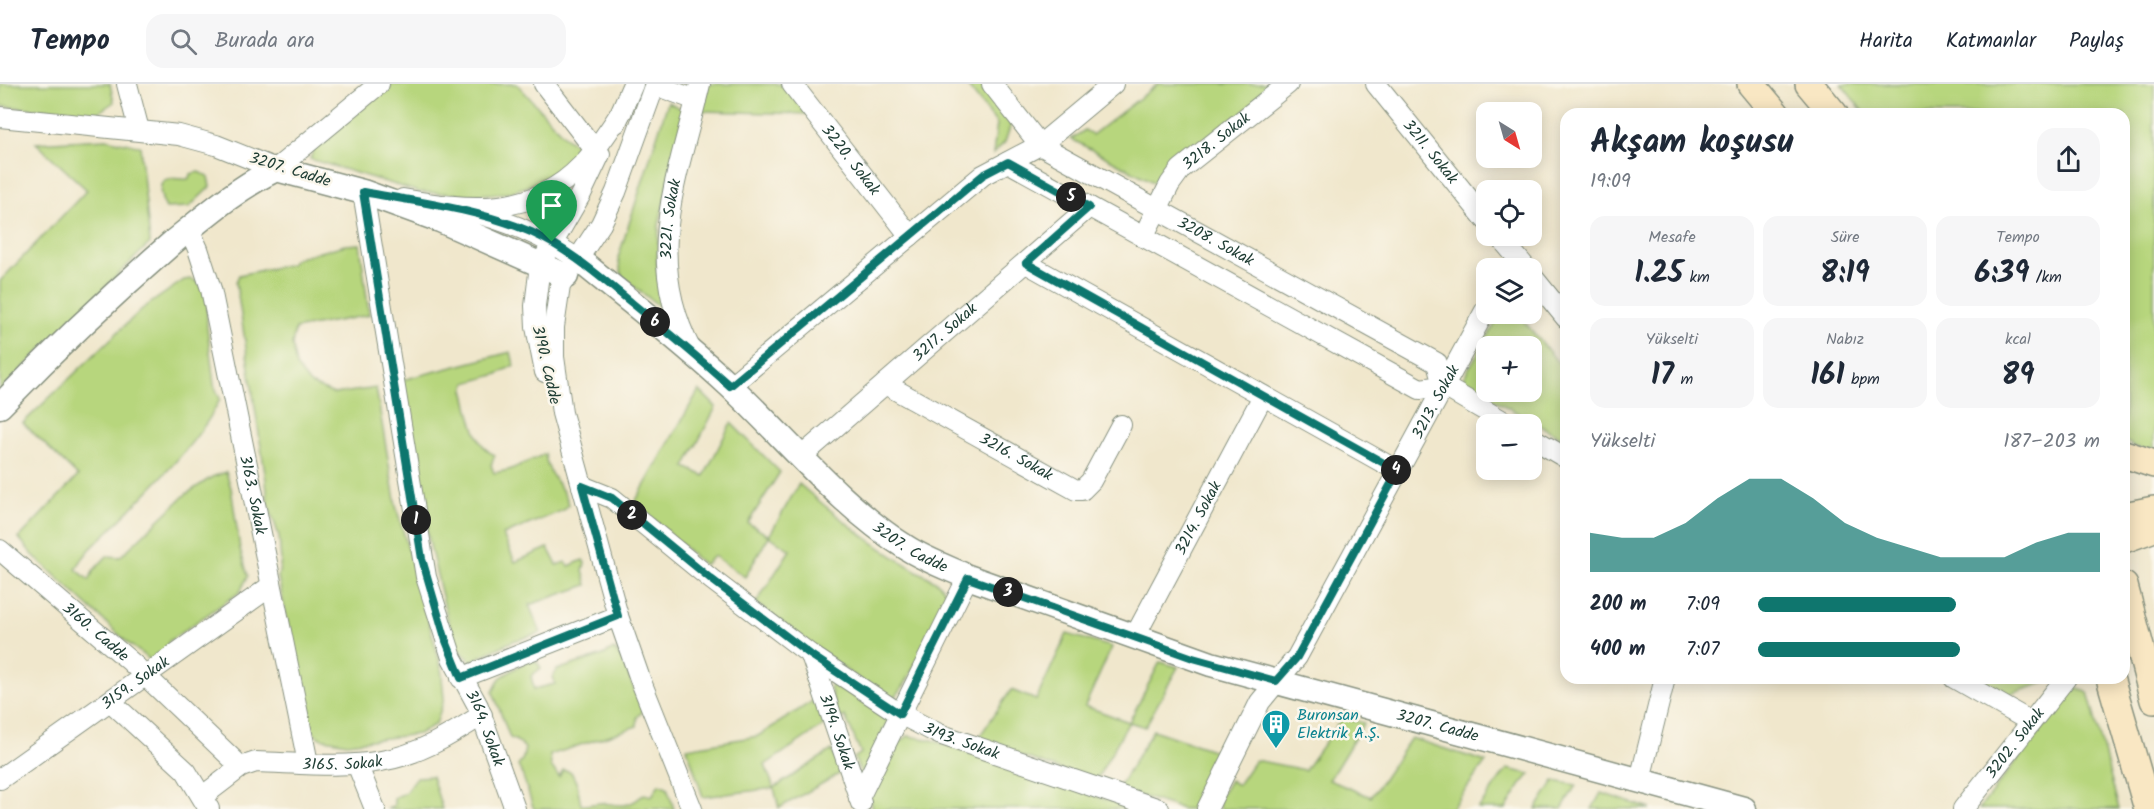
<!DOCTYPE html>
<html lang="tr">
<head>
<meta charset="utf-8">
<style>
	:root { --surface:#fff; --page:#f6f6f7; --text:#1f2937; --muted:#747a83; --line:#e0e1e3; --accent:#0f766e }
	body { margin:0; font-family:Kalam,sans-serif; background:var(--page); color:var(--text); height:100vh; display:flex; flex-direction:column; font-size:22px; white-space:nowrap }
	* { box-sizing:border-box; margin:0 }
	p { font-size:20px; color:var(--muted) }
	.icon { flex:none; width:33px; height:33px; fill:none; stroke:currentColor; stroke-width:2; stroke-linecap:round; stroke-linejoin:round }
	.map { position:relative; flex:1; overflow:hidden }
	.details { position:absolute; left:1560px; top:24px; width:570px; height:576px; display:flex; flex-direction:column; background:var(--surface); border-radius:18px; box-shadow:0 3px 15px #0003 }
	.details>* { flex:none }
	.needle { width:39px; rotate:143deg }
	.controls { position:absolute; left:1476px; top:18px; display:grid; gap:12px }
	.controls a { display:grid; place-items:center; width:66px; height:66px; border-radius:12px; background:var(--surface); box-shadow:0 3px 15px #0003; font-size:30px }
	.pin { position:absolute; display:grid; place-items:center; width:51px; height:51px; color:#fff; margin:-62px -26px; border-radius:50% 50% 50% 0; rotate:-45deg; box-shadow:0 0 6px #0007 }
	.pin .icon { rotate:45deg }
	.km { position:absolute; width:30px; height:30px; margin:-15px; border-radius:50%; background:#222; color:#fff; font-size:16px; line-height:30px; text-align:center }
	.round { display:grid; place-items:center; flex:none; width:63px; height:63px; border-radius:18px; background:var(--page) }
	.summary { display:flex; align-items:center; justify-content:space-between; height:102px; padding:0 30px }
	h1 { font-size:33px; font-weight:600; line-height:45px }
	.figures { display:grid; grid-template-columns:repeat(3,1fr); gap:9px; height:102px; padding:6px 30px }
	.figures div { display:grid; align-content:center; border-radius:15px; background:var(--page); text-align:center }
	.figures b { font-size:30px; font-weight:600 }
	.figures small { font-size:16px; font-weight:400 }
	.figures p { font-size:16px }
	.chart { height:168px; padding:12px 30px }
	.chart p { display:flex; justify-content:space-between }
	.chart svg { width:100%; height:108px; margin-top:6px; fill:var(--accent); opacity:.7 }
	ul { padding:0 30px; list-style:none; font-size:20px }
	li { display:grid; grid-template-columns:96px 72px 1fr; align-items:center; height:45px }
	li i { height:15px; border-radius:8px; background:var(--accent) }
	header { display:flex; align-items:center; gap:36px; box-sizing:border-box; height:84px; padding:0 30px; background:var(--surface); border-bottom:2px solid var(--line) }
	header strong { font-size:28px }
	nav { display:flex; gap:33px; margin-inline-start:auto; font-size:21px }
	.search { width:420px; height:54px; background:var(--page); display:flex; align-items:center; gap:15px; box-sizing:border-box; padding:0 21px; border-radius:18px; color:var(--muted); font-size:22px }
	.map>svg:first-child { display:block }
</style>
</head>
<body>
<header>
<strong>Tempo</strong>
<div class="search"><svg class="icon" aria-label="search" viewBox="0 0 24 24"><circle cx="10" cy="10" r="6"/><path d="M15 15l6 6"/></svg>Burada ara</div>
<nav><a>Harita</a><a>Katmanlar</a><a>Paylaş</a></nav>
</header>
<div class="map">
<svg width="2154" height="725" viewBox="0 0 2154 725">
	<rect width="100%" height="100%" fill="#fbf7ec"/>
	<filter id="ink" filterUnits="userSpaceOnUse"><feTurbulence type="fractalNoise" baseFrequency=".0167" numOctaves="2"/><feDisplacementMap in="SourceGraphic" scale="12" xChannelSelector="R" yChannelSelector="G"/><feConvolveMatrix kernelMatrix="1 2 1 2 8 2 1 2 1" color-interpolation-filters="sRGB"/></filter>
	<filter id="wash" filterUnits="userSpaceOnUse"><feTurbulence type="fractalNoise" baseFrequency=".008" numOctaves="4" result="noise"/><feDisplacementMap in="SourceGraphic" scale="24" xChannelSelector="R" yChannelSelector="G"/><feGaussianBlur stdDeviation="1.35" result="paint"/><feColorMatrix in="noise" values="0 0 0 0 0 0 0 0 0 0 0 0 0 0 0 0 0 1.4 0 .05"/><feComposite in="paint" operator="in"/></filter>
	<g filter="url(#wash)">
		<rect width="100%" height="100%" fill="#f0e7cc"/>
		<path fill="#b7d67d" stroke="#6b8a58" stroke-width="1.5" fill-rule="evenodd" d="M 0,0 L 110,0 L 114,18 L 96,30 L 0,22 Z
			M 391,0 L 517,0 L 567,55 L 579,62 L 564,81 L 542,97 L 508,109 L 472,111 L 419,108 L 310,75 L 314,64 Z
			M 708,0 L 783,0 L 807,30 L 702,27 Z
			M 966,0 L 984,0 L 1003,24 L 1011,40 L 1005,58 L 993,70 L 997,40 Z
			M 1158,0 L 1279,0 L 1157,100 L 1071,55 L 1085,46 L 1092,51 Z
			M 1841,0 L 2154,0 L 2154,369 L 2133,362 L 2124,356 L 2124,30 L 1865,30 Z
			M 668,18 L 684,26 L 659,141 L 657,183 L 663,225 L 622,193 L 618,174 Z
			M 106,55 L 140,62 L 150,159 L 0,307 L 0,197 L 87,106 L 36,59 Z
			M 198,88 L 208,92 L 210,103 L 189,123 L 166,124 C 161,116 158,104 163,97 C 170,92 180,96 188,95 L 191,90 Z
			M 360,160 L 369,231 L 295,245 L 292,261 L 296,282 L 310,300 L 334,310 L 376,304 L 396,422 L 436,564 L 441,583 L 444,615 L 436,640 L 418,650 L 347,659 L 320,654 L 310,646 L 278,493 L 281,477 L 279,452 L 268,420 L 266,396 L 236,198 L 239,191 L 291,180 L 295,175 L 345,161 Z
			M 191,195 L 200,199 L 207,216 L 207,242 L 214,301 L 220,315 C 201,357 145,410 113,443 C 97,459 87,465 76,485 L 89,496 L 94,486 L 107,472 L 120,473 L 186,410 L 212,393 L 226,388 L 231,404 L 240,465 L 248,492 L 240,508 L 169,557 L 164,569 L 152,577 L 129,560 L 32,470 L 19,454 L 78,392 L 23,339 L 142,225 L 184,196 Z
			M 1501,230 L 1518,230 L 1566,288 L 1566,356 L 1477,306 L 1473,308 L 1459,301 ZM 1486,262 L 1532,262 L 1532,308 L 1486,308 Z
			M 511,268 L 514,281 L 498,290 L 466,299 L 464,306 C 470,325 474,364 495,371 L 491,381 L 494,389 L 509,386 L 545,370 C 548,394 562,400 569,420 L 564,426 L 503,451 L 515,478 L 548,464 L 557,481 L 565,478 L 569,482 L 583,476 L 585,479 L 583,487 L 587,501 L 529,521 L 541,549 L 513,557 L 471,577 L 458,565 L 451,549 L 431,466 L 398,297 Z
			M 699,306 L 716,323 L 685,383 L 704,392 L 731,339 L 780,388 L 748,439 L 769,452 L 799,400 C 836,432 873,461 915,486 C 931,495 942,497 949,515 L 905,600 L 896,612 L 885,615 L 756,519 L 790,466 L 769,452 L 745,493 L 714,472 L 704,481 L 635,418 Z
			M 1067,550 L 1112,563 L 1085,622 L 1129,638 L 1160,578 L 1178,583 L 1145,643 L 1129,638 L 1095,698 L 977,656 L 1011,606 L 1036,616 Z
			M 614,565 L 622,575 L 643,627 L 637,633 L 637,642 L 550,671 L 551,682 L 559,693 L 563,686 L 571,688 L 577,700 L 581,721 C 588,722 595,719 602,719 C 621,721 628,725 644,710 L 652,712 L 659,700 L 667,703 L 674,725 L 534,725 C 528,711 526,696 518,682 L 523,674 L 525,664 L 517,657 L 510,654 L 493,608 L 500,594 L 528,576 L 537,578 L 541,584 L 531,592 L 534,605 L 555,600 L 553,592 L 557,586 L 603,571 Z
			M 1971,594 L 2051,594 L 2047,598 L 2004,612 Z
			M 833,598 L 884,632 L 888,637 L 862,692 L 854,674 L 861,669 L 845,632 L 838,636 L 830,603 Z
			M 2074,604 L 2088,608 L 2119,725 L 1979,725 Z
			M 814,616 L 824,641 L 765,681 L 774,704 L 832,666 L 841,689 L 779,724 L 774,704 L 703,713 L 687,664 L 758,652 Z
			M 1342,634 L 1364,639 L 1329,696 L 1371,713 L 1411,654 L 1486,678 L 1451,725 L 1220,725 L 1218,716 L 1230,696 L 1238,701 L 1255,676 L 1305,686 Z
			M 1153,646 L 1227,671 L 1196,725 L 1183,725 L 1118,705 Z
			M 908,652 L 932,656 L 1133,725 L 873,725 L 870,713 L 900,658 Z
			M 1507,685 L 1530,690 L 1520,702 L 1506,725 L 1478,725 Z
			M 432,692 L 442,725 L 388,725 L 394,721 L 394,714 L 405,709 L 417,693 Z
			M 1554,697 L 1576,701 L 1562,725 L 1536,725 Z
			M 1601,709 L 1651,725 L 1592,725 Z"/>
	</g>
	<g filter="url(#ink)">
		<g fill="none" stroke-linecap="round" stroke-linejoin="round">
			<g stroke="#889280" stroke-width="22">
				<g id="minor">
					<path d="M 127,0 L 139,46"/>
					<path d="M 544,0 L 595,66"/>
					<path d="M 655,0 L 616,108 L 601,140 L 560,202 L 554,243 L 554,273 L 562,329 L 618,532 L 640,595 L 692,725"/>
					<path id="s1" d="M 792,0 L 910,152"/>
					<path id="s2" d="M 992,0 L 1040,61 L 1437,279 L 1443,302"/>
					<path id="s3" d="M 1376,0 L 1486,136"/>
					<path d="M 655,1 L 696,16"/>
					<path d="M 0,33 L 179,51 L 216,61 L 276,85 L 379,0"/>
					<path d="M 616,39 L 633,0"/>
					<path d="M 1008,78 L 1420,305 L 1443,302 L 1508,340"/>
					<path id="s4" d="M 374,110 L 363,108 L 426,493 L 452,574 L 478,622 L 515,725"/>
					<path d="M 403,115 C 467,126 531,134 581,82 C 597,66 609,46 622,27"/>
					<path d="M 471,128 C 510,137 544,153 578,175"/>
					<path id="s5" d="M 189,145 L 198,165 L 211,205 L 308,679"/>
					<path d="M 1499,152 L 1526,184"/>
					<path id="s6" d="M 1143,153 L 1170,100 L 1181,85 L 1288,0"/>
					<path d="M 1026,179 L 1398,387"/>
					<path d="M 1532,192 L 1566,234"/>
					<path id="s7" d="M 691,266 C 642,172 678,94 700,0"/>
					<path d="M 545,288 L 536,243 L 535,222 L 540,181 L 581,110 L 600,70"/>
					<path id="s8" d="M 885,300 L 1076,406 L 1082,406 L 1091,397 L 1121,341"/>
					<path d="M 730,302 L 983,91 L 1040,61 L 1113,0"/>
					<path d="M 1532,354 L 1566,374"/>
					<path id="s9" d="M 802,372 L 1089,123"/>
					<path id="s10" d="M 582,402 L 612,414 L 711,495 L 811,571 L 900,630 L 939,650 L 1159,725"/>
					<path id="s11" d="M 0,466 L 131,578 L 241,683"/>
					<path id="s12" d="M 1134,554 L 1263,312"/>
					<path id="s13" d="M 811,571 L 861,719"/>
					<path d="M 461,594 L 618,532"/>
					<path d="M 1954,594 L 2031,638"/>
					<path d="M 110,617 L 186,687 L 209,725"/>
					<path d="M 357,680 L 375,725"/>
					<path id="s14" d="M 0,695 L 271,502"/>
					<path d="M 1640,696 L 1665,594"/>
					<path id="s15" d="M 203,712 L 241,683 L 256,678 C 295,679 343,684 381,677 C 418,671 451,651 482,631"/>
					<path d="M 859,714 L 968,493"/>
					<path id="s16" d="M 1207,725 L 1260,618 L 1297,573 L 1486,225"/>
					<path id="s17" d="M 1963,725 L 2066,594"/>
				</g>
			</g>
			<g stroke="#889280" stroke-width="27">
				<g id="tertiary">
					<path id="s18" d="M 578,175 C 628,216 681,256 729,301 C 786,354 840,422 907,464 C 926,476 948,484 968,493 L 1211,580 L 1744,725"/>
					<path d="M 0,322 C 55,265 112,211 172,159 C 205,132 237,104 276,85 L 363,108 L 440,136 L 566,192"/>
				</g>
			</g>
			<g stroke="#889280" stroke-width="30">
				<path id="secondary" d="M 1751,0 L 1776,30
					M 1809,0 L 1834,30
					M 2124,370 L 2154,380
					M 2124,432 L 2154,426
					M 2124,455 L 2154,444
					M 2124,502 L 2154,616
					M 2110,594 L 2148,725"/>
			</g>
			<use href="#minor" stroke="#fff" stroke-width="20"/>
			<use href="#tertiary" stroke="#fff" stroke-width="24"/>
			<use href="#secondary" stroke="#f9e7c3" stroke-width="27"/>
		</g>
	</g>
	<g fill="none" stroke-linecap="round" stroke-linejoin="round" filter="url(#ink)">
		<g stroke="#fff" stroke-width="12">
			<path id="route" d="M 1008,78 L 1089,123 L 1026,179 L 1398,387 L 1297,573 L 1276,597 L 1193,574 L 968,494 L 900,630 L 811,571 L 711,495 L 612,414 L 582,402 L 618,532 L 461,594 L 446,557 L 422,475 L 363,108 C 419,118 478,125 531,148 C 569,165 600,193 632,219 C 665,246 698,273 730,302 L 983,91 Z"/>
		</g>
		<use href="#route" stroke="#0f766e" stroke-width="8"/>
	</g>
	<defs>
		<g id="building-pin" transform="scale(1.5)"><path d="M0 17L-7.5 6A9.5 9.5 0 1 1 7.5 6Z" fill="#0f9aa8" stroke="#fbf7ec"/><path d="M-4-6H4V6H1V3H-1V6H-4ZM-2.5-4.3h1.7v1.8h-1.7ZM.8-4.3h1.7v1.8H.8ZM-2.5-1h1.7V.8h-1.7ZM.8-1h1.7V.8H.8Z" fill="#fff"/></g>
	</defs>
	<g fill-rule="evenodd">
		<use href="#building-pin" x="1276" y="640"/>
	</g>
	<g text-anchor="middle" dominant-baseline="central" stroke-width="5" stroke-linejoin="round" paint-order="stroke">
		<g font-size="16" fill="#1f3d34" stroke="#fbf7ec">
			<text stroke="none"><textPath href="#s6" startOffset="123">3218. Sokak</textPath></text>
			<text stroke="none"><textPath href="#s3" startOffset="87">3211. Sokak</textPath></text>
			<text stroke="none"><textPath href="#s1" startOffset="96">3220. Sokak</textPath></text>
			<text transform="translate(290 86) rotate(17)">3207. Cadde</text>
			<text stroke="none"><textPath href="#s7" startOffset="135">3221. Sokak</textPath></text>
			<text stroke="none"><textPath href="#s2" startOffset="278">3208. Sokak</textPath></text>
			<text stroke="none"><textPath href="#s9" startOffset="189">3217. Sokak</textPath></text>
			<text transform="translate(546 281) rotate(77)">3190. Cadde</text>
			<text stroke="none"><textPath href="#s16" startOffset="468">3213. Sokak</textPath></text>
			<text stroke="none"><textPath href="#s8" startOffset="150">3216. Sokak</textPath></text>
			<text stroke="none"><textPath href="#s5" startOffset="274">3163. Sokak</textPath></text>
			<text stroke="none"><textPath href="#s12" startOffset="136">3214. Sokak</textPath></text>
			<text stroke="none"><textPath href="#s18" startOffset="441">3207. Cadde</textPath></text>
			<text stroke="none"><textPath href="#s11" startOffset="126">3160. Cadde</textPath></text>
			<text stroke="none"><textPath href="#s14" startOffset="166">3159. Sokak</textPath></text>
			<text stroke="none"><textPath href="#s18" startOffset="999">3207. Cadde</textPath></text>
			<text stroke="none"><textPath href="#s4" startOffset="564">3164. Sokak</textPath></text>
			<text stroke="none"><textPath href="#s13" startOffset="81">3194. Sokak</textPath></text>
			<text stroke="none"><textPath href="#s10" startOffset="460">3193. Sokak</textPath></text>
			<text stroke="none"><textPath href="#s17" startOffset="84">3202. Sokak</textPath></text>
			<text stroke="none"><textPath href="#s15" startOffset="150">3165. Sokak</textPath></text>
		</g>
		<g font-size="16" fill="#0d838f" stroke="#fbf7ec" text-anchor="start">
			<text x="1297" y="631">Buronsan<tspan x="1297" dy="18">Elektrik A.Ş.</tspan></text>
		</g>
	</g>
</svg>
<div class="controls">
<a><svg class="needle" viewBox="-14 -14 28 28"><path d="M0-13l5 13h-10z" fill="#e53935"/><path d="M0 13l5-13h-10z" fill="#747a83"/></svg></a>
<a><svg class="icon" aria-label="locate" viewBox="0 0 24 24"><circle cx="12" cy="12" r="6"/><path d="M12 2v4M12 18v4M2 12h4M18 12h4"/></svg></a>
<a><svg class="icon" aria-label="layers" viewBox="0 0 24 24"><path d="M12 4l9 5-9 5-9-5zM3 14l9 5 9-5"/></svg></a>
<a>+</a>
<a>−</a>
</div>
<div class="pin" style="left:552px;top:158px;background:#1e9e55"><svg class="icon" aria-label="arrive" viewBox="0 0 24 24"><path d="M6 21V4h12l-3 4 3 4H6"/></svg></div>
<b class="km" style="left:416px;top:436px">1</b>
<b class="km" style="left:632px;top:431px">2</b>
<b class="km" style="left:1008px;top:508px">3</b>
<b class="km" style="left:1396px;top:386px">4</b>
<b class="km" style="left:1071px;top:113px">5</b>
<b class="km" style="left:655px;top:238px">6</b>
<section class="details">
<div class="summary"><div><h1>Akşam koşusu</h1><p>19:09</p></div><a class="round"><svg class="icon" aria-label="share" viewBox="0 0 24 24"><path d="M12 15V3M7 8l5-5 5 5M5 13v7h14v-7"/></svg></a></div>
<div class="figures">
<div><p>Mesafe</p><b>1.25<small> km</small></b></div>
<div><p>Süre</p><b>8:19</b></div>
<div><p>Tempo</p><b>6:39<small> /km</small></b></div>
</div>
<div class="figures">
<div><p>Yükselti</p><b>17<small> m</small></b></div>
<div><p>Nabız</p><b>161<small> bpm</small></b></div>
<div><p>kcal</p><b>89</b></div>
</div>
<div class="chart"><p><span>Yükselti</span>187–203 m</p>
<svg viewBox="0 0 160 44" preserveAspectRatio="none"><path d="M0 44V28L10 30L20 30L30 24L40 14L50 6L60 6L70 14L80 24L90 30L100 34L110 38L120 38L130 38L140 32L150 28L160 28V44z"/></svg>
</div>
<ul>
<li><b>200 m</b>7:09<i style="width:58%"></i></li>
<li><b>400 m</b>7:07<i style="width:59%"></i></li>
</ul>
</section>
</div>
</body>
</html>
